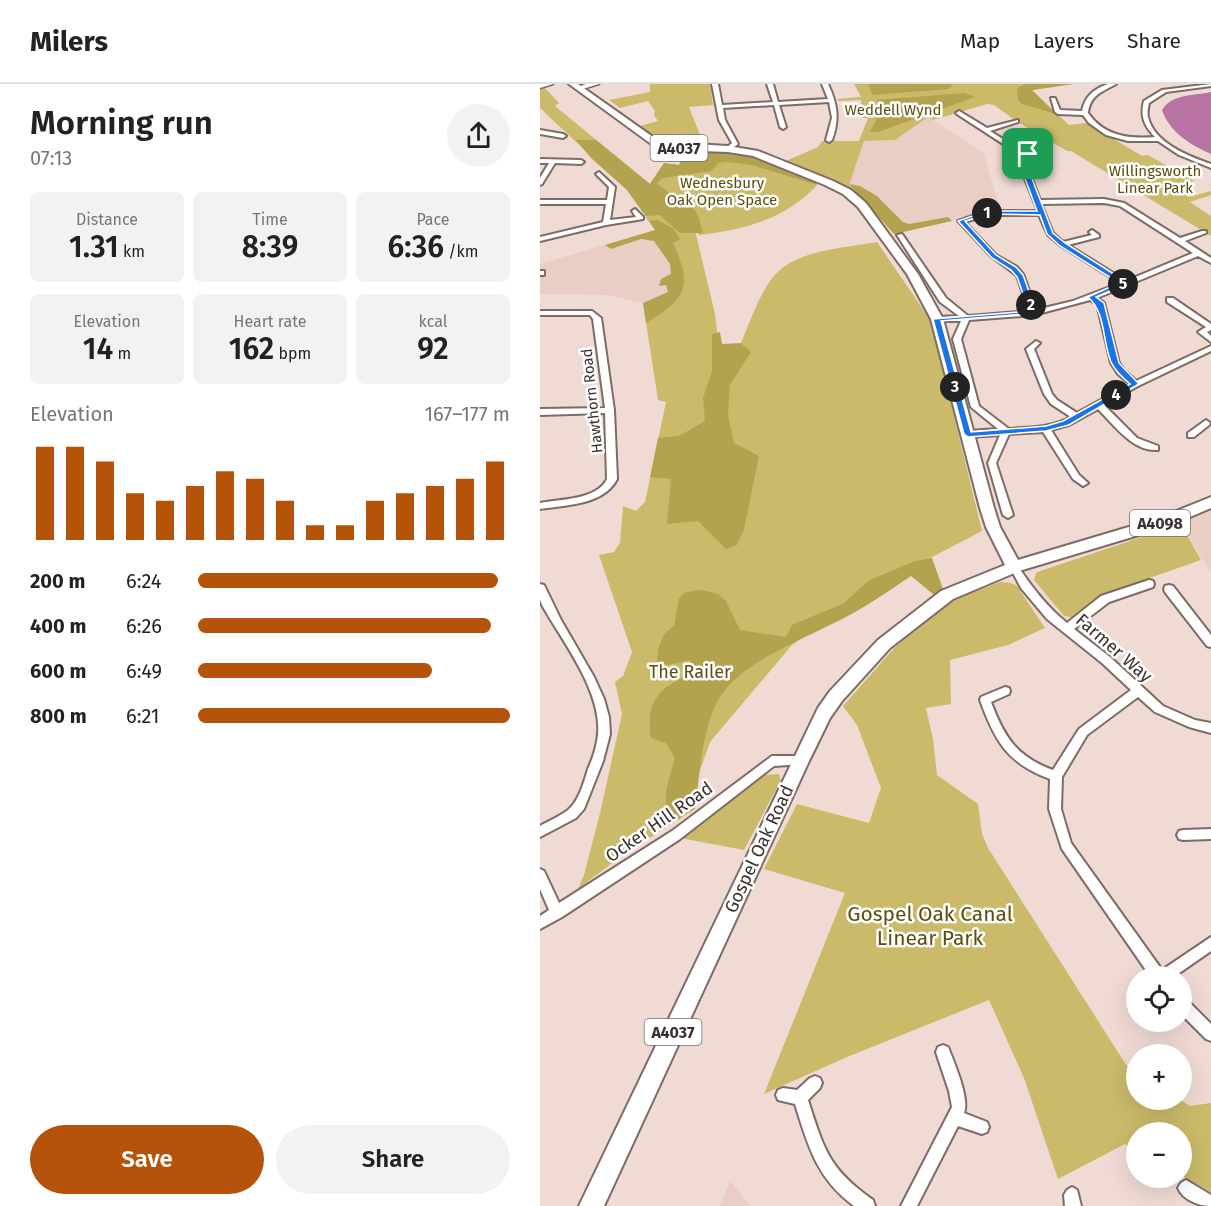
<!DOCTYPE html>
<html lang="en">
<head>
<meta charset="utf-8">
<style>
	:root { --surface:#fff; --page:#f2f2f2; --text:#222; --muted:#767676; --line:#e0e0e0; --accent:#b45309 }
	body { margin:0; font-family:"Fira Sans",sans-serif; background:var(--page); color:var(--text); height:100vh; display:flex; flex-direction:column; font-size:22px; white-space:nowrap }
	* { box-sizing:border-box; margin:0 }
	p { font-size:20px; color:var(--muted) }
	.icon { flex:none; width:33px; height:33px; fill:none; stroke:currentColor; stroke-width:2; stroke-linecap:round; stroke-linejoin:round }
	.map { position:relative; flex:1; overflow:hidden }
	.panel { display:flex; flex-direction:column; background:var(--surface); width:540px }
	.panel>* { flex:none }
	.buttons { position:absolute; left:586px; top:882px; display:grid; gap:12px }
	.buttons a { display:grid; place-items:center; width:66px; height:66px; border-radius:50%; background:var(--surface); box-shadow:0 6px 24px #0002; font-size:30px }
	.pin { position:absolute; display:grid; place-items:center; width:51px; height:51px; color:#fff; margin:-26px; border-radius:12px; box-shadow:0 3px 9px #0006 }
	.km { position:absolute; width:30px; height:30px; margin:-15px; border-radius:50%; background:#222; color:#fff; font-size:16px; line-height:30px; text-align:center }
	.round { display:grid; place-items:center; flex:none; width:63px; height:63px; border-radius:32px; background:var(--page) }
	.headline { display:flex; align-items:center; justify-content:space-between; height:102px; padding:0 30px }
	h1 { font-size:33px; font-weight:600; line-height:45px }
	.metrics { display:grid; grid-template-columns:repeat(3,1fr); gap:9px; height:102px; padding:6px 30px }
	.metrics div { display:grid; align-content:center; border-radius:9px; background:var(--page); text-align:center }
	.metrics b { font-size:30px; font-weight:600 }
	.metrics small { font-size:16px; font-weight:400 }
	.metrics p { font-size:16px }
	.chart { height:168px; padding:12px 30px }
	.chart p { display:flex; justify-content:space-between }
	.chart svg { width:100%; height:108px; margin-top:6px; stroke:var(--accent); stroke-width:6 }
	.cta { display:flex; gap:12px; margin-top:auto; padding:12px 30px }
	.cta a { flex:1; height:69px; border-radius:36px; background:var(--accent); color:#fff; font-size:24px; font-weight:600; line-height:69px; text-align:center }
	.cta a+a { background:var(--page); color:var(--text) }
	ul { padding:0 30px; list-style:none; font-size:20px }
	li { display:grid; grid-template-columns:96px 72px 1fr; align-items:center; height:45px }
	li i { height:15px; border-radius:8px; background:var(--accent) }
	header { display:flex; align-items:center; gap:36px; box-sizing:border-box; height:84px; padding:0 30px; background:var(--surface); border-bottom:2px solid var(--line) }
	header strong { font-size:28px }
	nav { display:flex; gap:33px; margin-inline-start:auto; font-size:21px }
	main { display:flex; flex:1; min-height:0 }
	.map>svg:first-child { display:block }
</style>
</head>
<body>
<header>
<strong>Milers</strong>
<nav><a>Map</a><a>Layers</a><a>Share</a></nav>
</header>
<main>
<section class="panel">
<div class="headline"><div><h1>Morning run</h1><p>07:13</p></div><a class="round"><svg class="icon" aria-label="share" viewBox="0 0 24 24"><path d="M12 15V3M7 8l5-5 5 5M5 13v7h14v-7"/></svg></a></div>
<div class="metrics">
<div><p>Distance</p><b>1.31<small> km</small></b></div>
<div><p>Time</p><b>8:39</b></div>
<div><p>Pace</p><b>6:36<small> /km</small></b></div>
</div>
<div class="metrics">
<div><p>Elevation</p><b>14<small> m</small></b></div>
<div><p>Heart rate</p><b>162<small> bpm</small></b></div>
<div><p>kcal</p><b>92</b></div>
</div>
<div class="chart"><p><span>Elevation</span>167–177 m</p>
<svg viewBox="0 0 160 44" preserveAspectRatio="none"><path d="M5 44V6M15 44V6M25 44V12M35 44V25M45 44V28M55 44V22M65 44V16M75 44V19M85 44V28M95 44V38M105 44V38M115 44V28M125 44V25M135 44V22M145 44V19M155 44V12"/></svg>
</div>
<ul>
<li><b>200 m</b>6:24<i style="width:96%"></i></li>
<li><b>400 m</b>6:26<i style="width:94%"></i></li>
<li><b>600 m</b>6:49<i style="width:75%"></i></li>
<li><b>800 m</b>6:21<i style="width:100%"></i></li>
</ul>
<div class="cta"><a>Save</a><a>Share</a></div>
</section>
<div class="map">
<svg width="671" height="1122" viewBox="0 0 671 1122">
	<rect width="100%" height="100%" fill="#f0dbd4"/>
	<path fill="#eacec5" d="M 388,33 L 444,69 L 460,126 L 418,133 L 414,136 L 354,150 L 308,101 L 324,57 L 355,56 Z
		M 115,146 L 138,193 L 129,214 L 103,219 L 68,211 L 0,210 L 0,180 Z
		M 671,427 L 671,489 L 641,440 Z
		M 190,1097 L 211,1122 L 180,1122 Z"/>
	<path fill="#caba6a" d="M 110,0 L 170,0 L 173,21 L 149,23 L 160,51 L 135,50 L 130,59 L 119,56 L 100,42 L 118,37 L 114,31 L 115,27 L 108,17 L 80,24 L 69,16 L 110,8 Z
		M 314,0 L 533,0 L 492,6 L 529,41 L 547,39 L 602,72 L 608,71 L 654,97 L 633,104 L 649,113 L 671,107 L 671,111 L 650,118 L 671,132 L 671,152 L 531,67 L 527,67 L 476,37 L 454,21 L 447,20 L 393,36 L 388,33 L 355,56 L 324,57 L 309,101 L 318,108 L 317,111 L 299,100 L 248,79 L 246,77 L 278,63 L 282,57 L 319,57 L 328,34 L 322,34 L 321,16 L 298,17 L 298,15 L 321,13 Z
		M 4,3 L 19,19 L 15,22 L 110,100 L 124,79 L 139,81 L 145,68 L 194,68 L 275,97 L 277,101 C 246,135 204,146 159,151 L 153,138 L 175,230 L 187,327 L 190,301 L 210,268 L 201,259 C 210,238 222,201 240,186 C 264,165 306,164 337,158 L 391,237 L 442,447 L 352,494 L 252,561 L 170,658 L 144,732 L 80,773 L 38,805 L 44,791 L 60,729 L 82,630 L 75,598 L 83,592 L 92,568 L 59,471 L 74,468 L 80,459 L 83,422 L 96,427 L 105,418 L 126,318 L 118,316 L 103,219 L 129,214 L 138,193 L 115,146 L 87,106 L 0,24 L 0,4 Z
		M 641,440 L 661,476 L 561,511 L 536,534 L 524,532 L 494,496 L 496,489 L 500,487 Z
		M 460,498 L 471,499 L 477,502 L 505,544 L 468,561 L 410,576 L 411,620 L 386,624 L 393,655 L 397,691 L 438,720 L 442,750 L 448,764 L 597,998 L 597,1016 L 640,1016 L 650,1022 L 671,1019 L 671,1108 L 642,1092 L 642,1048 L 597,1048 L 597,1067 L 585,1060 L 518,1095 L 484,994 L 449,916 L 307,973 L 224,1010 L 305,809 L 224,785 L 257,720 L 329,739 L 341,704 L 317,641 L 303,622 L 356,562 L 406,519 Z
		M 239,690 L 241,696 L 204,766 L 140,754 L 225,691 Z"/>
	<path fill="#b3a34f" d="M 328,0 L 412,0 L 413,1 L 408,5 L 333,11 Z
		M 485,0 L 533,0 L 492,6 L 516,30 L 482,20 L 478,16 L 477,4 Z
		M 424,9 L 435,13 L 338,48 L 330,48 L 341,26 L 337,16 Z
		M 36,56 L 56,56 L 110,100 L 124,79 L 139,81 L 145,68 L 205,69 L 275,97 L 277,101 L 212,81 L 187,78 L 179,79 L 171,87 L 122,94 L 117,99 C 141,122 155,109 163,149 L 140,149 L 120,131 L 106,132 L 87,106 L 51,74 Z
		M 309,100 L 320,102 L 337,112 L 363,138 L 369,140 L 408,133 L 412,137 L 354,150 Z
		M 117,136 L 133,144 L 140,155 L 133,159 C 153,203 147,214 106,239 L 103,219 L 128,208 L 126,201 L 119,202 L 121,195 L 131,190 L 130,180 L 114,157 L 101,155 L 71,165 L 65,161 L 115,146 L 109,137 Z
		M 180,248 L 182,260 L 201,259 L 211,268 L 190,301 L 188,331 L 194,359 L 219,372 L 204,445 L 197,461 L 186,465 L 158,437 L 127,440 L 131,395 L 110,393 L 118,354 L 139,352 L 165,337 L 163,314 L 172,287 L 172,250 Z
		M 392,474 L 403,505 L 394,511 L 371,492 C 353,504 336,516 317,527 C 279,549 212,572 185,606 C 162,634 160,690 155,725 L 132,739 C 119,719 129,696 135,674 L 126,659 L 111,654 C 108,635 109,618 124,605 C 134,597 144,595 151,585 L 150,576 L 128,581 L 117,579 L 118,565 L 124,550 L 134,542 L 139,514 L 146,508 L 162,506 L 178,510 L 186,517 L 200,546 L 246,553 L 252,541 L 304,519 L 328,497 L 375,477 Z"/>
	<path fill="#b773a4" d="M 671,8 L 671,70 C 651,61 630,49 622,26 C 633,9 654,12 671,8 Z"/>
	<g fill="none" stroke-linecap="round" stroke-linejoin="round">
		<g stroke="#7d6b65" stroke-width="4">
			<path id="street" d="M 172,0 L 178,0 L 182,21 L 233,18 L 227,0 L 233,0 L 238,18 L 288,15 L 282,0 L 288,0 C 297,19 300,35 292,56 L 289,58 L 286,56 L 292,34 L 289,18 L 239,21 L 246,43 L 243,45 L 240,43 L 234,21 L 183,24 L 185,36 L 198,60 L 190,66 L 186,66 L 186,64 L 192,59 L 179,36 Z
				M 568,0 L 576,0 C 562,8 550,11 548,29 C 564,52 588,55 615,53 C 604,42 600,32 604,17 L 622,6 L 671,0 L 671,2 L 626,8 L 609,19 C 608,23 607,28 608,33 C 614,59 648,72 671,80 L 671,84 L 639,71 L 618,57 L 588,57 L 566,51 L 549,39 L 543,31 L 518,30 L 515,28 L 511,14 L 515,14 L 520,26 L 542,27 C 545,12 554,5 568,0 Z
				M 419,27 L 447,44 L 478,36 L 478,38 L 450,47 L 479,65 L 481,68 L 494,71 L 508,81 L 508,83 L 502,87 L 489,88 L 500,116 L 564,115 L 584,119 L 640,154 L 662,147 L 666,147 L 666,149 L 645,157 L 671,174 L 671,179 L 658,172 L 557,214 L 564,219 L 579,279 L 584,286 L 596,297 L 671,262 L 671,267 L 598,302 L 564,321 L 597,354 L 618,362 L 618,366 C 593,368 574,341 558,325 L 529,341 L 511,346 L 539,391 L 548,399 L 543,402 L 533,395 L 503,348 L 469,350 L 456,379 L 473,431 L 468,434 L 463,431 L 448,379 L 460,351 L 428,353 L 424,350 L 428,347 L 458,345 L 431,323 L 413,255 L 421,237 L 394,237 L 393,235 L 397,233 L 419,232 L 400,218 L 357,151 L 362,150 L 406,214 L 428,232 L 489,227 L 477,192 L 471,187 L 452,173 L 418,137 L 447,127 L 498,127 L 474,67 L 417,30 L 416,29 ZM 483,72 L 490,74 L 502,82 L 487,84 ZM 564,119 L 580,122 L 653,169 L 586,197 L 528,161 L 559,153 L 559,151 L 552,146 L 549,148 L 552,151 L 523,158 L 513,149 L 501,120 ZM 447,131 L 499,131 L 508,151 L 520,161 L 580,199 L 533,217 L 496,226 L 483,190 L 477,183 L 456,171 L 425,138 ZM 550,216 L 557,220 L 571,279 L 578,290 L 590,300 L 537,329 L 517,316 L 512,310 L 494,265 L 500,259 L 496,257 L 486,265 L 504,310 L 511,320 L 531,333 C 511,344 490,343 469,345 L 439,322 L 421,255 L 429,236 L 494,231 Z
				M 0,46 L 23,50 L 26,52 L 23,54 L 0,50 Z
				M 0,75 L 41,76 L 44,78 L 41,80 L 15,79 L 2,100 L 0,101 L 0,94 L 9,79 L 0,79 Z
				M 59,88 L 75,103 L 70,136 L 96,133 L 92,127 L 95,125 L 103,133 L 103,135 L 66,141 L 0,157 L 0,153 L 63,138 L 66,120 L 0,120 L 0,116 L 67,116 L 69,103 L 56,90 Z
				M 0,187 L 4,187 L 4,191 L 0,191 Z
				M 627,214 L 633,214 L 671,240 L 671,246 L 667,248 L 671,252 L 671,258 L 658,248 L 666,243 L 627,218 Z
				M 0,227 L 52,227 L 61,234 L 74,326 L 77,395 C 64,421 26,421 0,425 L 0,419 C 20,415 57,416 67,395 L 65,329 L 0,331 L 0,325 L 65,324 L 53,235 L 50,231 L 0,231 Z
				M 666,336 L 670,339 L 669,341 L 654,353 L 648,353 L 648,349 Z
				M 474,479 L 477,481 C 491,502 507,523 527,539 L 561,512 L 609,496 L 613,497 L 614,500 L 613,503 L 569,518 L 534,545 L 570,573 L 623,622 L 655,636 L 671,639 L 671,649 L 649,643 L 615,628 L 598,613 L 547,651 L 522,693 L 521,725 L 531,759 L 622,886 L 671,853 L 671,867 L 635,892 L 610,892 L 522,765 L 509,725 L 510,695 C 467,679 455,657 440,616 L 441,613 L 465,603 L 469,604 L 470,607 L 469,610 L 451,618 C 464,653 477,673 513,686 L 539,645 L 591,606 L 562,579 L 507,535 L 481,504 L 471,485 L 469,483 L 471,481 Z
				M 0,500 L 4,501 L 21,536 L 54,593 L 64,615 L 69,633 L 70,650 L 63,677 L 44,725 L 36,734 L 0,753 L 0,742 C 9,737 20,732 28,726 C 39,717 44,698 48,685 C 53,674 57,662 58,650 C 62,607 22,557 2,521 L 0,516 Z
				M 629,501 L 633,502 L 671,551 L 671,563 L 667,562 L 625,508 L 624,505 L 625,502 Z
				M 232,672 L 260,672 L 264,674 L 266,677 L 264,680 L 234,682 L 140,755 L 22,833 L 0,845 L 0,832 L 9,826 L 0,805 L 0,785 L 4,787 L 19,819 L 132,747 Z
				M 671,745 L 671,755 L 643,756 L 639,755 L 637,751 L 639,747 L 643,746 Z
				M 642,914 L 647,916 L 671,940 L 671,957 L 666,955 L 642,931 Z
				M 403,961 L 408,963 C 414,978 430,1015 424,1029 L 447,1038 L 449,1043 L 447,1048 L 442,1050 L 418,1042 L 377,1122 L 361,1122 L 412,1023 L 409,1007 L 396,968 L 398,963 Z
				M 275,992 L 280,994 L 282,999 L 280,1004 L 268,1016 C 284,1066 289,1085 333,1116 L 335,1122 L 314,1122 C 277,1095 268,1062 255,1020 L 238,1016 L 236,1011 L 238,1006 L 243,1004 L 257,1006 L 270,994 Z
				M 646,1096 L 671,1111 L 671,1122 C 659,1122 643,1116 638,1104 L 641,1099 Z
				M 532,1103 L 537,1106 L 541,1122 L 525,1122 L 524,1111 L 527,1106 Z"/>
		</g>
		<g stroke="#7d6b65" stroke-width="3">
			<path id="secondary" d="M 0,0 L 13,0 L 0,4 Z
				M 46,0 L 59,0 L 39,6 L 35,4 Z"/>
		</g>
		<g stroke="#7d6b65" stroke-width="4">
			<path id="primary" d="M 29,0 L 38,0 L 120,58 L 188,62 L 218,67 L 293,97 L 311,106 L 326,119 L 378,190 L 403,235 L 454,424 L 460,443 L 478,476 L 619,434 L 671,413 L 671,424 L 629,442 L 479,487 L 413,515 L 350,564 L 302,617 L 290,634 L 269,677 L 64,1122 L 39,1122 L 278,624 L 290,607 L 338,556 L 401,507 L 465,481 L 446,443 L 440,424 L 391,235 L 367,190 L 318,123 L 303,110 L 285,101 L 213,72 L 188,68 L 132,66 L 114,62 Z"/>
		</g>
		<use href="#street" fill="#fff" fill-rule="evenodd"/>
		<use href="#secondary" fill="#fff" fill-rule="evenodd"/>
		<use href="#primary" fill="#fff" fill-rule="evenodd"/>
	</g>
	<path fill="#1a73e8" stroke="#fff" stroke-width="1.5" fill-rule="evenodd" d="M 479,68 L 490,69 L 509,82 L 504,86 L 489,87 L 513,149 L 525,159 L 588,199 L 556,213 L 564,219 L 579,279 L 599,300 L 529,341 L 506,347 L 428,353 L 424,350 L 393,235 L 489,227 L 477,193 L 471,186 L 452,174 L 418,137 L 447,127 L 497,127 L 476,70 ZM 482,72 L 502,82 L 487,84 ZM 448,130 L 500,131 L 507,150 L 520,162 L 579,199 L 548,213 C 566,229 562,256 571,278 C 575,287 583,294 590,300 L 523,337 L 506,342 L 431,348 L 401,237 L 497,229 L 483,191 L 476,183 L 456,171 L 425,137 Z"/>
	<g text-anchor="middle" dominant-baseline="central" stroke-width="5" stroke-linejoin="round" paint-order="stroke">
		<g font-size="15" fill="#5b4f0d" stroke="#fff">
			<text x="353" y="26">Weddell Wynd</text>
			<text x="615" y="87">Willingsworth<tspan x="615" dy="17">Linear Park</tspan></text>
			<text x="182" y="99">Wednesbury<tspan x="182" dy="17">Oak Open Space</tspan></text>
		</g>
		<g font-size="15" fill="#39312f" stroke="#fff">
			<text transform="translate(52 317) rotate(-96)">Hawthorn Road</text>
		</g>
		<g fill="#fff" stroke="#746f6d" stroke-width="1.5">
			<rect x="110.5" y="51" width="57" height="26" rx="4.5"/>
			<rect x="590" y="426" width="60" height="26" rx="4.5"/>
			<rect x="104.5" y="935" width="57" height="26" rx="4.5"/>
		</g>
		<g font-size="16" font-weight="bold" fill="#39312f">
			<text x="139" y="64">A4037</text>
			<text x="620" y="439">A4098</text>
			<text x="133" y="948">A4037</text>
		</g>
		<g font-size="18" fill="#39312f" stroke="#fff">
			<text transform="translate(574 564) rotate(41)">Farmer Way</text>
			<text transform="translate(119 738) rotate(-35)">Ocker Hill Road</text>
			<text transform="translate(219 765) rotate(-65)">Gospel Oak Road</text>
		</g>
		<g font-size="18" fill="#5b4f0d" stroke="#fff">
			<text x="150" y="588">The Railer</text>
		</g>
		<g font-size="21" fill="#5b4f0d" stroke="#fff">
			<text x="390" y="830">Gospel Oak Canal<tspan x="390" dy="24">Linear Park</tspan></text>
		</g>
	</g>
</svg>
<div class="buttons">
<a><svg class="icon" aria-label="locate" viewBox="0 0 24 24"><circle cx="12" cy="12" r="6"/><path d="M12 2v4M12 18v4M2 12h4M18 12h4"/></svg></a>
<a>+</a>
<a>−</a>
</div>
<div class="pin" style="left:488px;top:70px;background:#1e9e55"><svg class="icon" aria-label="arrive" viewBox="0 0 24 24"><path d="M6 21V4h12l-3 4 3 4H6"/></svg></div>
<b class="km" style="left:447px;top:129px">1</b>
<b class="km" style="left:491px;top:221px">2</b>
<b class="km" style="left:415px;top:303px">3</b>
<b class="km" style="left:576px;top:311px">4</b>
<b class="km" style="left:583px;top:200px">5</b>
</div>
</main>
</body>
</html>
